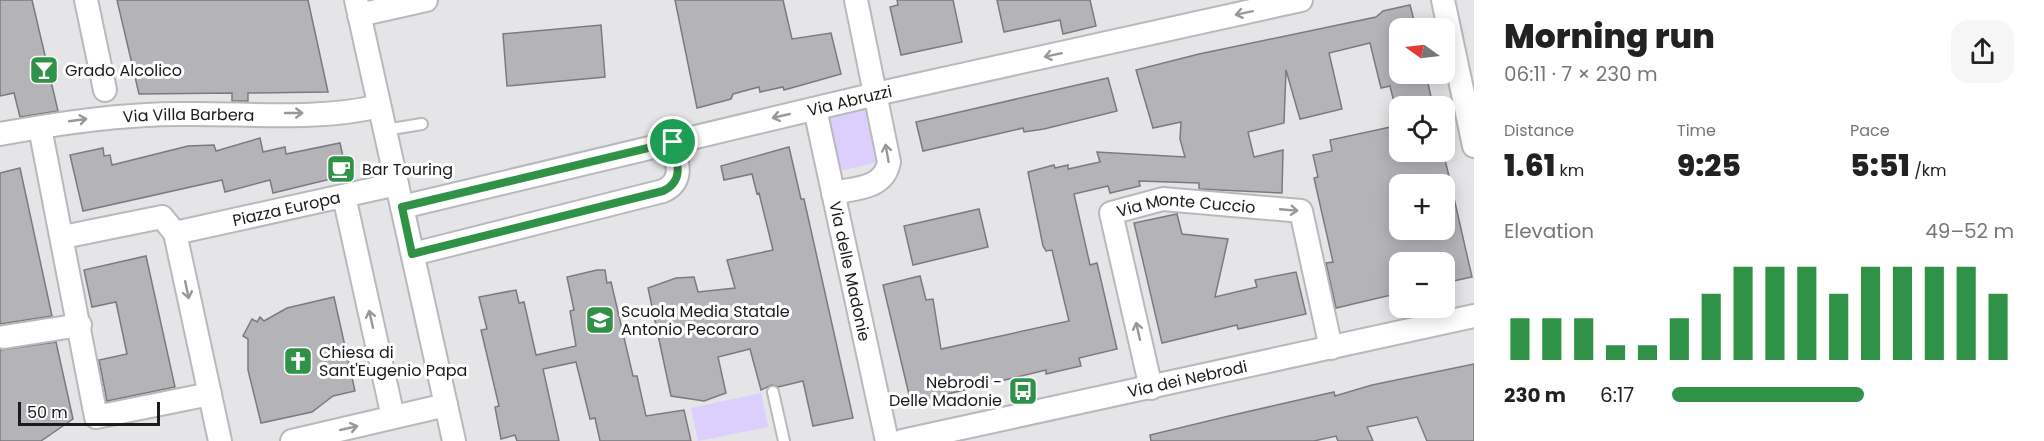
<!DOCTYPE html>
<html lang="en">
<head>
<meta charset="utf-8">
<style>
	:root { --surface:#fff; --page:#f6f6f6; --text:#222; --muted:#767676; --accent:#2f9247 }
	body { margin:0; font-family:Poppins,sans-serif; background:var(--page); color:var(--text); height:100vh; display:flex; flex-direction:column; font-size:22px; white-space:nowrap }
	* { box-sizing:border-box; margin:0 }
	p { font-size:20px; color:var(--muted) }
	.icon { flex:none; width:33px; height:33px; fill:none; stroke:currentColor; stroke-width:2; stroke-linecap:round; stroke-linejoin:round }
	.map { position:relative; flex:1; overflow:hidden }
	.panel { display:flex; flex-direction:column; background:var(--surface); width:570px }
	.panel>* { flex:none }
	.needle { width:39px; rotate:284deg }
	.tools { position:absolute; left:1389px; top:18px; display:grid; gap:12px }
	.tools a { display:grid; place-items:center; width:66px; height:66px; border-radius:12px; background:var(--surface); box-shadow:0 3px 15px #0003; font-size:30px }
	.scale { position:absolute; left:18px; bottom:15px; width:142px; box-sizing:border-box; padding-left:6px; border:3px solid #1c1b1c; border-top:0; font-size:16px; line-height:21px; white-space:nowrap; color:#1c1b1c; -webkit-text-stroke:4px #fff; paint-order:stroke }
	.pin { position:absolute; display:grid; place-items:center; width:51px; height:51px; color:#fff; margin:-26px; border:3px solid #fff; border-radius:50%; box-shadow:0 2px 6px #0007 }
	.round { display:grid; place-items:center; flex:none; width:63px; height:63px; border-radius:18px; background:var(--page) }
	.headline { display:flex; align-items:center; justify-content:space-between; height:102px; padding:0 30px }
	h1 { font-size:33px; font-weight:800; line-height:45px }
	.stats { display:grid; grid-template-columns:repeat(3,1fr); gap:9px; height:102px; padding:6px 30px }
	.stats div { display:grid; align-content:center }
	.stats b { font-size:30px; font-weight:800 }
	.stats small { font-size:16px; font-weight:400 }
	.stats p { font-size:16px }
	.chart { height:168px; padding:12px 30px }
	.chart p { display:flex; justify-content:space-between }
	.chart svg { width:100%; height:108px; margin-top:6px; stroke:var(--accent); stroke-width:6 }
	ul { padding:0 30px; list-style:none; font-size:20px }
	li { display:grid; grid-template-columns:96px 72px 1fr; align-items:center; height:45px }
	li i { height:15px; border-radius:8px; background:var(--accent) }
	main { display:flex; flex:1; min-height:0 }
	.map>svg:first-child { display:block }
</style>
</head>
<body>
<main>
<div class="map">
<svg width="1474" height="441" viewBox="0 0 1474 441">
	<rect width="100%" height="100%" fill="#e5e4e7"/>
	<path fill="#dccffe" d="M 863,110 L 868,112 L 877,158 L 874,163 L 844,170 L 838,168 L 828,121 L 833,116 Z
		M 761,393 L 768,427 L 698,441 L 691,408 Z"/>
	<path fill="#b4b3b7" stroke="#7b7b7e" stroke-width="1.5" d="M 0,0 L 32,0 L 58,111 L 20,117 L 14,93 L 0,96 Z
		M 117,0 L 308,0 L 328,92 L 248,93 L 248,101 L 232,101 L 232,93 L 139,94 Z
		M 675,0 L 783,0 L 792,39 L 831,33 L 841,74 L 784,90 L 783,87 L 760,92 L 759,87 L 733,94 L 731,99 L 697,108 Z
		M 897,0 L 953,0 L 962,42 L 901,55 L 890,7 L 898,5 Z
		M 997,0 L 1090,0 L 1096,26 L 1063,34 L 1060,20 L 1004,32 Z
		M 1410,5 L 1416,28 L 1400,28 L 1400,74 L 1426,74 L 1433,106 L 1395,106 L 1390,86 L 1381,88 L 1370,43 L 1329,53 L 1342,109 L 1300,119 L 1286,70 L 1284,123 L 1248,132 L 1254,157 L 1283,150 L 1282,193 L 1199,189 L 1199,183 L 1139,181 L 1140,186 L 1110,193 L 1108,186 L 1074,194 L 1090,265 L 1097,263 L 1117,349 L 1079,358 L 1081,366 L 1046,374 L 1046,370 L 911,403 L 883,285 L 920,276 L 926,300 L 933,299 L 941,349 L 1069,321 L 1052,250 L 1046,251 L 1043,246 L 1028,172 L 1054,165 L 1055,168 L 1068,165 L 1068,169 L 1100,162 L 1097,152 L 1185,157 L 1180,139 L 1181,122 L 1153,128 L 1136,70 L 1199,54 L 1376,17 L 1383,11 Z
		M 601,25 L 605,77 L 507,86 L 503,34 Z
		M 1108,78 L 1117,111 L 1044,129 L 1024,132 L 1023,128 L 923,151 L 916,122 Z
		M 1400,125 L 1400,152 L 1443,152 L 1451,184 L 1400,184 L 1400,230 L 1444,230 L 1444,185 L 1451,185 L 1472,277 L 1444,283 L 1444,262 L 1400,262 L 1400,293 L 1336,308 L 1326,263 L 1333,262 L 1314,178 L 1318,177 L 1313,155 L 1332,151 L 1330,140 Z
		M 260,138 L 263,152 L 285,147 L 286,154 L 340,143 L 347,175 L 273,193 L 270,180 L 225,192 L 222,180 L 83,211 L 70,155 L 103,148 L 104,156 L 110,155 L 112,165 L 188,146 L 214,145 L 216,151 Z
		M 789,147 L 801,199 L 804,199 L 853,418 L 813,426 L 803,381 L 778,387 L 772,385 L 761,390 L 750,349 L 718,357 L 726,393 L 704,401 L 671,396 L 648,288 L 676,278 L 694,277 L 698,292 L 735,288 L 727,260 L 773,250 L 759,193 L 757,194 L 752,174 L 724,180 L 721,166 Z
		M 20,168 L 52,316 L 0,324 L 0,173 Z
		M 979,209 L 988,247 L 913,265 L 904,226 Z
		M 1177,214 L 1182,234 L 1228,239 L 1215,297 L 1257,287 L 1255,280 L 1296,272 L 1306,314 L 1238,329 L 1237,325 L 1162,343 L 1134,223 Z
		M 146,256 L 175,387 L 107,401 L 99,360 L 127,354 L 116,302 L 92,307 L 84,270 Z
		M 597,270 L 605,270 L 607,283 L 611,282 L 633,376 L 637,376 L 646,416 L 684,410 L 691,441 L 600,441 L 595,418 L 590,419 L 576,362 L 543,369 L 559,441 L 517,441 L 515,435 L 501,439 L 495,407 L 499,406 L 481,330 L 487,329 L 479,297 L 516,290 L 519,303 L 524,302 L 536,355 L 576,346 L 570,311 L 574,310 L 567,277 Z
		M 334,297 L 355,391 L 333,396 L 312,412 L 261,423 L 248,370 L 248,339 L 243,336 L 252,319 L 257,322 L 260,317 L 264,321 L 287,308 Z
		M 56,342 L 73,419 L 41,441 L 0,441 L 0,350 Z
		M 1474,364 L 1474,441 L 1427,441 L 1417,417 L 1367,427 L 1373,441 L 1338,441 L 1336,436 L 1314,441 L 1151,441 L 1150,435 L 1233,415 L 1334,392 L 1335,396 L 1372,385 Z"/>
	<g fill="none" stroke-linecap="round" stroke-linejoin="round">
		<g stroke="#b9b8bc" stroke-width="14">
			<path id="service" d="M 385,130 L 422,124
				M 773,392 L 784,441"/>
		</g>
		<g stroke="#b9b8bc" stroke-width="26">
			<g id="minor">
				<path d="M 86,0 L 105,90"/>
				<path d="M 356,0 L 454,441"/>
				<path d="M 1443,0 L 1474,146"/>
				<path d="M 359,15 L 426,0"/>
				<path id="s1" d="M 815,109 L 887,441"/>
				<path id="s2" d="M 0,134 C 61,123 120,114 183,114 C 246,113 319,121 379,106"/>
				<path d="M 42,138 L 96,417 L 210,394"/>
				<path d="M 833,193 C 856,188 884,189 889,162 L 856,0"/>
				<path d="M 344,196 L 393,417"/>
				<path id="s3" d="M 402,207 L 876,94 L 1301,0"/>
				<path id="s4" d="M 175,233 L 397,184"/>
				<path d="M 63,237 L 162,217 L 175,233 L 220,441"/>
				<path d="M 413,254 L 663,191 C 685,181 677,162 673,142"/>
				<path d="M 4,337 L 80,325"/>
				<path id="s5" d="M 1151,388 L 1111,213 L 1163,199 L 1301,211 L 1331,348"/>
				<path d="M 292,441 L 446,405"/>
				<path id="s6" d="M 902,441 L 1474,316"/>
			</g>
		</g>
		<use href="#service" stroke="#fff" stroke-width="10"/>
		<use href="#minor" stroke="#fff" stroke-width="22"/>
	</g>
	<defs><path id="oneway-shaft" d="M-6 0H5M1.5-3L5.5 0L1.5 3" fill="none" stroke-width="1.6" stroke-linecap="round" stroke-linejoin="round" transform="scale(1.5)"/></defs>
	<g stroke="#999899">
		<use href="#oneway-shaft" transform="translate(1244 13) rotate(168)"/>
		<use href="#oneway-shaft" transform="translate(1053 55) rotate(168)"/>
		<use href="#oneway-shaft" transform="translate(294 113)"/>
		<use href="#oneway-shaft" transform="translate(781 116) rotate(167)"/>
		<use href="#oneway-shaft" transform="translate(78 120) rotate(-8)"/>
		<use href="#oneway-shaft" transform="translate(887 153) rotate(-100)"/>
		<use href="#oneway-shaft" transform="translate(1289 210) rotate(5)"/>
		<use href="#oneway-shaft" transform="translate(187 290) rotate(78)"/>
		<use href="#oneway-shaft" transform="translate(371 319) rotate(-103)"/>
		<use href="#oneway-shaft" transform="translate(1138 331) rotate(-103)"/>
		<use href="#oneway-shaft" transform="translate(349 428) rotate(-13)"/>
	</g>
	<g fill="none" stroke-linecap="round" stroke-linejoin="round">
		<g stroke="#fff" stroke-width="12">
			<path id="route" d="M 673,142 C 677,162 685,181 663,191 L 412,254 L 402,207 Z"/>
		</g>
		<use href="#route" stroke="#2f9247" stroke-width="8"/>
	</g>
	<defs>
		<g id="bar-square" transform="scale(1.5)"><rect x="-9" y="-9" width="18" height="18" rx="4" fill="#2f9247" stroke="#fff"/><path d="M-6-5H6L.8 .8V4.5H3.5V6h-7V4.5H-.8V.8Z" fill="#fff"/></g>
		<g id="cafe-square" transform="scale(1.5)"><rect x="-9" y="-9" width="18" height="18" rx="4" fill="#2f9247" stroke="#fff"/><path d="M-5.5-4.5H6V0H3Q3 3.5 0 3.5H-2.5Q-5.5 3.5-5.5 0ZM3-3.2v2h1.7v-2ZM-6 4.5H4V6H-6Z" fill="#fff"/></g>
		<g id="school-square" transform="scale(1.5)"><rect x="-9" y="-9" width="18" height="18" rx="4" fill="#2f9247" stroke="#fff"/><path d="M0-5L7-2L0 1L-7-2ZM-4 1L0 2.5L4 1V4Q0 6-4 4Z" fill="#fff"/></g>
		<g id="church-square" transform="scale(1.5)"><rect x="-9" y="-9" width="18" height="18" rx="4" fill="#2f9247" stroke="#fff"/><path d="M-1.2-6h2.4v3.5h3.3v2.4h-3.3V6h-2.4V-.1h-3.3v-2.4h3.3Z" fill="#fff"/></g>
		<g id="bus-square" transform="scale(1.5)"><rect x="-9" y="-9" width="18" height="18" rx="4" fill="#2f9247" stroke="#fff"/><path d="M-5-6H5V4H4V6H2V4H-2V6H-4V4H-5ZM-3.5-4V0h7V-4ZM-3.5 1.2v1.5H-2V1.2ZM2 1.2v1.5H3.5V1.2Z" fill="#fff"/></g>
	</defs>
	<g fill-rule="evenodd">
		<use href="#bar-square" x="44" y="70"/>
		<use href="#cafe-square" x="341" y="169"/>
		<use href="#school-square" x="600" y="320"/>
		<use href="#church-square" x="298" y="361"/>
		<use href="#bus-square" x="1023" y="391"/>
	</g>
	<g text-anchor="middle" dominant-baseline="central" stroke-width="6" stroke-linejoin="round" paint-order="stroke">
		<g font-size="16" fill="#1c1b1c" stroke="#fff" text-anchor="start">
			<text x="65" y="70">Grado Alcolico</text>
			<text x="362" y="169">Bar Touring</text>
			<text x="621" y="311">Scuola Media Statale<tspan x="621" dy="18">Antonio Pecoraro</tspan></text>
			<text x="319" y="352">Chiesa di<tspan x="319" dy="18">Sant'Eugenio Papa</tspan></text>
			<text x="1002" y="382" text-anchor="end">Nebrodi -<tspan x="1002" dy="18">Delle Madonie</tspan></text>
		</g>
		<g font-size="16" fill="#1c1b1c" stroke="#fff">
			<text stroke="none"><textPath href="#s3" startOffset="460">Via Abruzzi</textPath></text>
			<text stroke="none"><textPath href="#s2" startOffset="190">Via Villa Barbera</textPath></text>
			<text stroke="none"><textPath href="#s4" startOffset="114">Piazza Europa</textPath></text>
			<text stroke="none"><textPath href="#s5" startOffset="256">Via Monte Cuccio</textPath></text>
			<text stroke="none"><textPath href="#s1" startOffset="166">Via delle Madonie</textPath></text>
			<text stroke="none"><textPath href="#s6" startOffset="292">Via dei Nebrodi</textPath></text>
		</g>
	</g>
</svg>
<div class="tools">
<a><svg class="needle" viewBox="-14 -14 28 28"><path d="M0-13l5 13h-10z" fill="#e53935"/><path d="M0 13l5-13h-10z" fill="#767676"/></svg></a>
<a><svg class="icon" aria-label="locate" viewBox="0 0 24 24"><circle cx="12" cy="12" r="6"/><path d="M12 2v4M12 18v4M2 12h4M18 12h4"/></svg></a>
<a>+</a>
<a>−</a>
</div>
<div class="scale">50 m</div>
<div class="pin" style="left:673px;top:142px;background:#1e9e55"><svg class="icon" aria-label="arrive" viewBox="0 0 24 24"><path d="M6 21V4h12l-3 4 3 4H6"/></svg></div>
</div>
<section class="panel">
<div class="headline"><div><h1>Morning run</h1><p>06:11 · 7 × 230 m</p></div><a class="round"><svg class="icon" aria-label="share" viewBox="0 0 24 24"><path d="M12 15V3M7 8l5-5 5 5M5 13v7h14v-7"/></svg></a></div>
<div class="stats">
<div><p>Distance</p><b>1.61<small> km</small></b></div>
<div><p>Time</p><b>9:25</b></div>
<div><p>Pace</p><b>5:51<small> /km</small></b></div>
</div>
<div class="chart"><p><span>Elevation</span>49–52 m</p>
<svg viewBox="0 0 160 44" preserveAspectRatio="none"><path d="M5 44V27M15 44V27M25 44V27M35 44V38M45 44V38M55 44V27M65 44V17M75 44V6M85 44V6M95 44V6M105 44V17M115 44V6M125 44V6M135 44V6M145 44V6M155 44V17"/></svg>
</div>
<ul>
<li><b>230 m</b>6:17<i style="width:56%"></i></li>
</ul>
</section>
</main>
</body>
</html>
